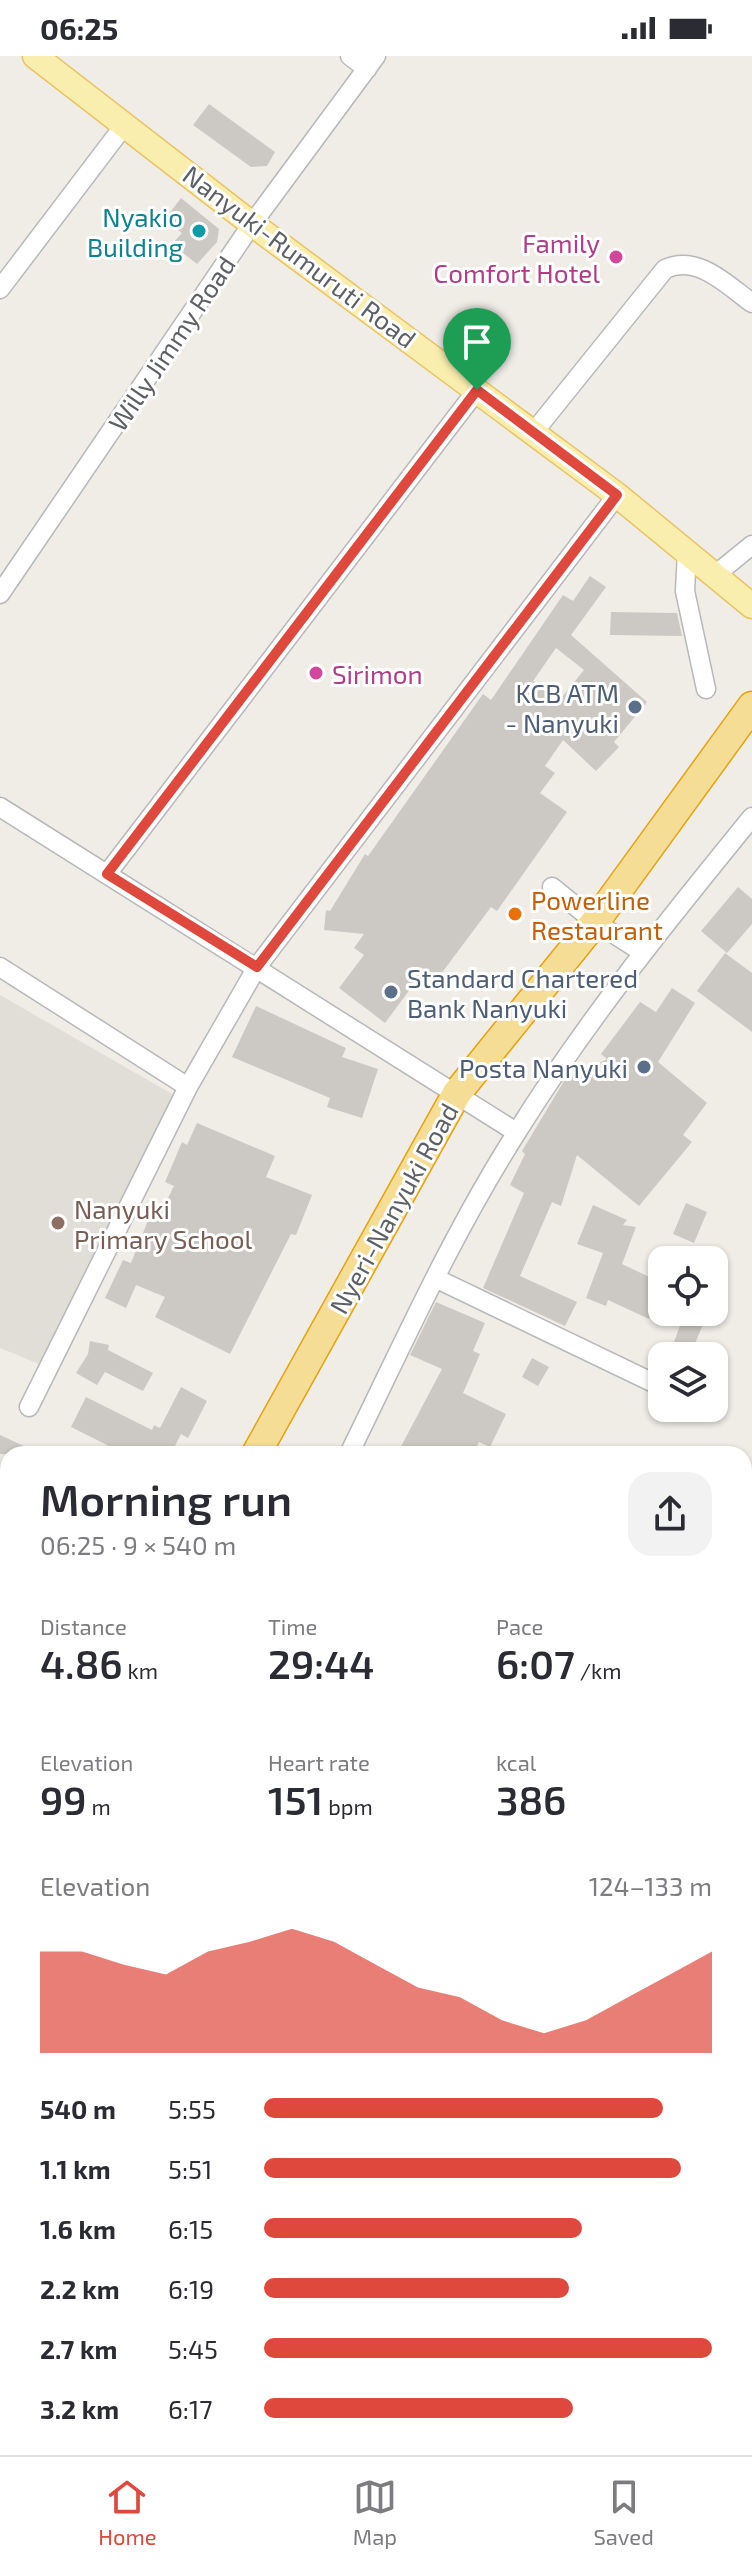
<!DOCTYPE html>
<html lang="en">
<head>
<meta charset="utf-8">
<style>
	:root { --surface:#fff; --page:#f2f2f3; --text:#2b2b33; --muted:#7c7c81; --line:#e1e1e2; --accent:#df483c }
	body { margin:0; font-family:"Exo 2",sans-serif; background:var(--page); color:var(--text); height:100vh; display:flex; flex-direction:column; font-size:30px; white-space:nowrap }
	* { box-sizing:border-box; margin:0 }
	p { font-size:26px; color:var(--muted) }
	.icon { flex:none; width:44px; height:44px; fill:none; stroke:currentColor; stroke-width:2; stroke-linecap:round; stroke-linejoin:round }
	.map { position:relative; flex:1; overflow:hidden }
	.panel { position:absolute; left:0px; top:1390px; width:752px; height:1010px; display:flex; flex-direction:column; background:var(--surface); border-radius:24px 24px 0 0; box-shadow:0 2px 6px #0004 }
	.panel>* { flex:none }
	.fabs { position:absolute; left:648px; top:1190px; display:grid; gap:16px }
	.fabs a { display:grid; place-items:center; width:80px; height:80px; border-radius:16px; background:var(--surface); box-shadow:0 2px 6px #0004; font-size:40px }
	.pin { position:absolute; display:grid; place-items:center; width:68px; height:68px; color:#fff; margin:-82px -34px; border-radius:50% 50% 50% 0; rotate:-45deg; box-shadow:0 0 8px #0007 }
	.pin .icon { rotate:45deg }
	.round { display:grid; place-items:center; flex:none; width:84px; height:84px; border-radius:24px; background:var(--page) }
	.overview { display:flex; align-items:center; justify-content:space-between; height:136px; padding:0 40px }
	h1 { font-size:44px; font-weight:600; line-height:60px }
	.metrics { display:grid; grid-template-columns:repeat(3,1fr); gap:12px; height:136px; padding:8px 40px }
	.metrics div { display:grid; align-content:center }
	.metrics b { font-size:40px; font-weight:600 }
	.metrics small { font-size:22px; font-weight:400 }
	.metrics p { font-size:22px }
	.chart { height:224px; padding:16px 40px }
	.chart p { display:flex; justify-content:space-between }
	.chart svg { width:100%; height:144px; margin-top:8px; fill:var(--accent); opacity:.7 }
	ul { padding:0 40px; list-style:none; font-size:26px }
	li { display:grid; grid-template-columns:128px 96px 1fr; align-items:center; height:60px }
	li i { height:20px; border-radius:10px; background:var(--accent) }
	.status { display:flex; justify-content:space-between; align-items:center; height:56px; padding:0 40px; background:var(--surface); direction:ltr }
	.status svg { height:22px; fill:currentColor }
	.tab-bar { display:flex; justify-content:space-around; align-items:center; height:112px; border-top:2px solid var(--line); background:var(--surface); font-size:22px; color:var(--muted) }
	.tab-bar a { display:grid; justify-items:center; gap:4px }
	.tab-bar .current { color:var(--accent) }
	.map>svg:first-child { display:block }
</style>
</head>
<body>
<div class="status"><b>06:25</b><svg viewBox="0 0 49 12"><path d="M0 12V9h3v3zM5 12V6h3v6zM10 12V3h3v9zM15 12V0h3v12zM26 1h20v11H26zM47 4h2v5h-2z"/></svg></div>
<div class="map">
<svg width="752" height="2399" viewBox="0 0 752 2399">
	<rect width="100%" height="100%" fill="#efede6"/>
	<path fill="#e1ded7" d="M 0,939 L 179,1042 L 44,1310 L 0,1292 Z"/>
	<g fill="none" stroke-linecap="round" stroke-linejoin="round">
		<path stroke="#aad7fa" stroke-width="34" d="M 744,2139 L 752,2122
			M 675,2392 L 689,2399"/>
	</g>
	<path fill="#ccc9c4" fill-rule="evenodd" d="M 209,48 L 275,96 L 267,110 L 251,111 L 193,69 Z
		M 181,142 L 219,173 L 217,186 L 197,208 L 172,188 L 182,177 L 165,163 Z
		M 590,520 L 606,531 L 571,579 L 647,646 L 614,686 L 619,691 L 596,715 L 563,684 L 545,710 L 555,717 L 540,737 L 567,756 L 497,855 L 491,851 L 438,922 L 425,913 L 385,967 L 339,932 L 364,899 L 354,892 L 364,878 L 324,874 L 326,854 L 330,855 L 365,798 L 368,800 L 483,638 L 491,644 L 563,539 L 573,545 ZM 556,592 L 584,614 L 558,646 L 533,625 Z
		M 611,556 L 677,557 L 682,580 L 610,579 Z
		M 738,831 L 752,843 L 752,868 L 727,897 L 701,875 Z
		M 725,897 L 752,917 L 752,976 L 697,935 Z
		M 672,932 L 695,947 L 658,1006 L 707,1047 L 683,1079 L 692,1086 L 639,1150 L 577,1099 L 561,1150 L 552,1146 L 520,1220 L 577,1246 L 565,1270 L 483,1232 L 524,1137 L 510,1129 L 525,1098 L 522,1095 L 564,1025 L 607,1003 L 601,998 L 640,946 L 656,956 Z
		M 256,950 L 346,992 L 342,1001 L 378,1013 L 362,1062 L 327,1051 L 330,1042 L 232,1001 Z
		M 197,1067 L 275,1100 L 266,1121 L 312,1139 L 296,1179 L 291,1178 L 230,1298 L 155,1261 L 165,1241 L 136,1229 L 126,1252 L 105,1242 L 123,1204 L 131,1207 L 151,1157 L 159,1160 L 174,1130 L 165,1126 L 182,1086 L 187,1089 Z
		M 686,1147 L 707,1156 L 694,1187 L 673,1178 Z
		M 593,1149 L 627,1164 L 623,1169 L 636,1171 L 622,1208 L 662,1227 L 649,1263 L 608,1244 L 606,1250 L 586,1242 L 603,1197 L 577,1188 Z
		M 436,1246 L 485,1267 L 473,1295 L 480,1298 L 463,1337 L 506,1358 L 490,1391 L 479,1386 L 473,1398 L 397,1398 L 442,1313 L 410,1299 Z
		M 685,1256 L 708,1256 L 690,1300 L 671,1294 Z
		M 90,1285 L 109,1289 L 108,1294 L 153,1317 L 143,1335 L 105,1316 L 97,1329 L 76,1317 L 88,1298 Z
		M 532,1302 L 549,1311 L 538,1330 L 522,1321 Z
		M 181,1331 L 207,1345 L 188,1382 L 181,1378 L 171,1398 L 125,1398 L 71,1371 L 86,1341 L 152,1374 L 154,1369 L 160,1372 Z
		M 0,1379 L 41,1398 L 0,1398 Z"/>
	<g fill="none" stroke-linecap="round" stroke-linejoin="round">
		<g stroke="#b6b8bb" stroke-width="21">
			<path id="minor" d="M 350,0 L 367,13
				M 0,233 L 126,67
				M 533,377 L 665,213 C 698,198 727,229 752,247
				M 687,495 L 685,535 L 706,633
				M 715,519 L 752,489
				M 0,538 L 252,168 L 376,0
				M 0,751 L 516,1076
				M 107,818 L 477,334
				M 552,831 L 595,866 L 642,896
				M 0,911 L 188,1031
				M 435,1222 L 662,1331
				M 29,1351 L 188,1031 L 257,911 L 617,439
				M 349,1398 C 402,1290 452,1178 517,1076 C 586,965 669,863 752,761
				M 0,1880 L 8,1885
				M 744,2279 L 752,2275
				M 252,2399 L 257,2392
				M 530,2399 L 534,2392"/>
		</g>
		<g stroke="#e9c364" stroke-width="27">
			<path id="major" d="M 35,0 L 252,168 L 617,439 L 752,550"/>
		</g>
		<g stroke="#e6a20e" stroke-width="31">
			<path id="highway" d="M 256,1398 L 457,1037 L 595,866 L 752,650
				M 0,1851 L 8,1836"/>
		</g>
		<use href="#minor" stroke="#fff" stroke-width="18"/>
		<use href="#major" stroke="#faeeaf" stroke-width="24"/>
		<use href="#highway" stroke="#f6dd95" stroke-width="28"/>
	</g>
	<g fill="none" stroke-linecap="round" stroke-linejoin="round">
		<g stroke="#fff" stroke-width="16">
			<path id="route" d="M 477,334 L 617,439 L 257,911 L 107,818 Z"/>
		</g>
		<use href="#route" stroke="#df483c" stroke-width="10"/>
	</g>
	<circle fill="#0f9aa8" stroke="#fff" stroke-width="3" cx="199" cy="175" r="8"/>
	<g fill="#d1479c" stroke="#fff" stroke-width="3">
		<circle cx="616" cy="201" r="8"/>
		<circle cx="316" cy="617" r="8"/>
	</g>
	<g fill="#5c6f8a" stroke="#fff" stroke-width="3">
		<circle cx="635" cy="651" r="8"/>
		<circle cx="391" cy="936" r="8"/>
		<circle cx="644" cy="1011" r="8"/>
	</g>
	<circle fill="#e8710a" stroke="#fff" stroke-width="3" cx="515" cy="858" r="8"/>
	<circle fill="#8d6e63" stroke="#fff" stroke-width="3" cx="58" cy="1167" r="8"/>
	<g text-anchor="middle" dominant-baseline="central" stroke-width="6" stroke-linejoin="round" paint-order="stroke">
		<g font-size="26" fill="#0d838f" stroke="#fff" text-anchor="end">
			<text x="183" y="160">Nyakio<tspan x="183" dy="30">Building</tspan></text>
		</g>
		<g font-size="26" fill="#b23c85" stroke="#fff" text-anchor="end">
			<text x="600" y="186">Family<tspan x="600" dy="30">Comfort Hotel</tspan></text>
			<text x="332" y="617" text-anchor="start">Sirimon</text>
		</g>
		<g font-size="26" fill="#5d6165" stroke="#fff">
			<text transform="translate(300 200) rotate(37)">Nanyuki-Rumuruti Road</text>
			<text transform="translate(171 287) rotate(-56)">Willy Jimmy Road</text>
			<text transform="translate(393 1152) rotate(-61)">Nyeri-Nanyuki Road</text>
		</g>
		<g font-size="26" fill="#4e5e75" stroke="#fff" text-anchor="end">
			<text x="619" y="636">KCB ATM<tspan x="619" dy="30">- Nanyuki</tspan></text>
			<text x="407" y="921" text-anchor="start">Standard Chartered<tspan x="407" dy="30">Bank Nanyuki</tspan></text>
			<text x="628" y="1011">Posta Nanyuki</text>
		</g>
		<g font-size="26" fill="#c56008" stroke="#fff" text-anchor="start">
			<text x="531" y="843">Powerline<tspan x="531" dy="30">Restaurant</tspan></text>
		</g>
		<g font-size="26" fill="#785e54" stroke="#fff" text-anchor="start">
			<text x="74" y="1152">Nanyuki<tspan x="74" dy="30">Primary School</tspan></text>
		</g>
	</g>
</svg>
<div class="fabs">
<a><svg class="icon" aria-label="locate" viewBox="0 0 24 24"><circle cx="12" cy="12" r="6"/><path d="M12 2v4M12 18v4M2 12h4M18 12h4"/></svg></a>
<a><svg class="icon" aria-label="layers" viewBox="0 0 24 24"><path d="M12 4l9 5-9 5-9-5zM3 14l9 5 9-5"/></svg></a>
</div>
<div class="pin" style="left:477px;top:334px;background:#1e9e55"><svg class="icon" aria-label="arrive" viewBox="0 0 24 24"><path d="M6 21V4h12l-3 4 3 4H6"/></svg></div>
<section class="panel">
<div class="overview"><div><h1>Morning run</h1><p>06:25 · 9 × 540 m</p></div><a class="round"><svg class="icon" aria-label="share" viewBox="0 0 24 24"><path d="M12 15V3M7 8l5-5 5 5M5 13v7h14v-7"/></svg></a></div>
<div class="metrics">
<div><p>Distance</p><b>4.86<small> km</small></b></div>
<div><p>Time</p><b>29:44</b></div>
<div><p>Pace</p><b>6:07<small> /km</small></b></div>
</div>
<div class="metrics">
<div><p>Elevation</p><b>99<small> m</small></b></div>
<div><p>Heart rate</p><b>151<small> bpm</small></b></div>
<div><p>kcal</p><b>386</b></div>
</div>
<div class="chart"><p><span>Elevation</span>124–133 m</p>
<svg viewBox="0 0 160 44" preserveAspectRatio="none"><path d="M0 44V13L10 13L20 17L30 20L40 13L50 10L60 6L70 10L80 17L90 24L100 27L110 34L120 38L130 34L140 27L150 20L160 13V44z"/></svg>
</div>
<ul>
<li><b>540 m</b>5:55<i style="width:89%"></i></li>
<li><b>1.1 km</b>5:51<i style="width:93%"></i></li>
<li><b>1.6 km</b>6:15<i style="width:71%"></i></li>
<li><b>2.2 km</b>6:19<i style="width:68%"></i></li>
<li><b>2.7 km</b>5:45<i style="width:100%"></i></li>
<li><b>3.2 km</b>6:17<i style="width:69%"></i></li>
</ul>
</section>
</div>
<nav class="tab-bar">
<a class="current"><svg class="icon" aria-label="home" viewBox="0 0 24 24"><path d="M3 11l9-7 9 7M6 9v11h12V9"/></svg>Home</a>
<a><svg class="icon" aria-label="map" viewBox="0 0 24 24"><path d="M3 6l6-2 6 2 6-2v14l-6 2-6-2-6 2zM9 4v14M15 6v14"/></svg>Map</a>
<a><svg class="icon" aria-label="saved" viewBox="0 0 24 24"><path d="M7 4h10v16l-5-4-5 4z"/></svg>Saved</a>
</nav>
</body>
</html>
